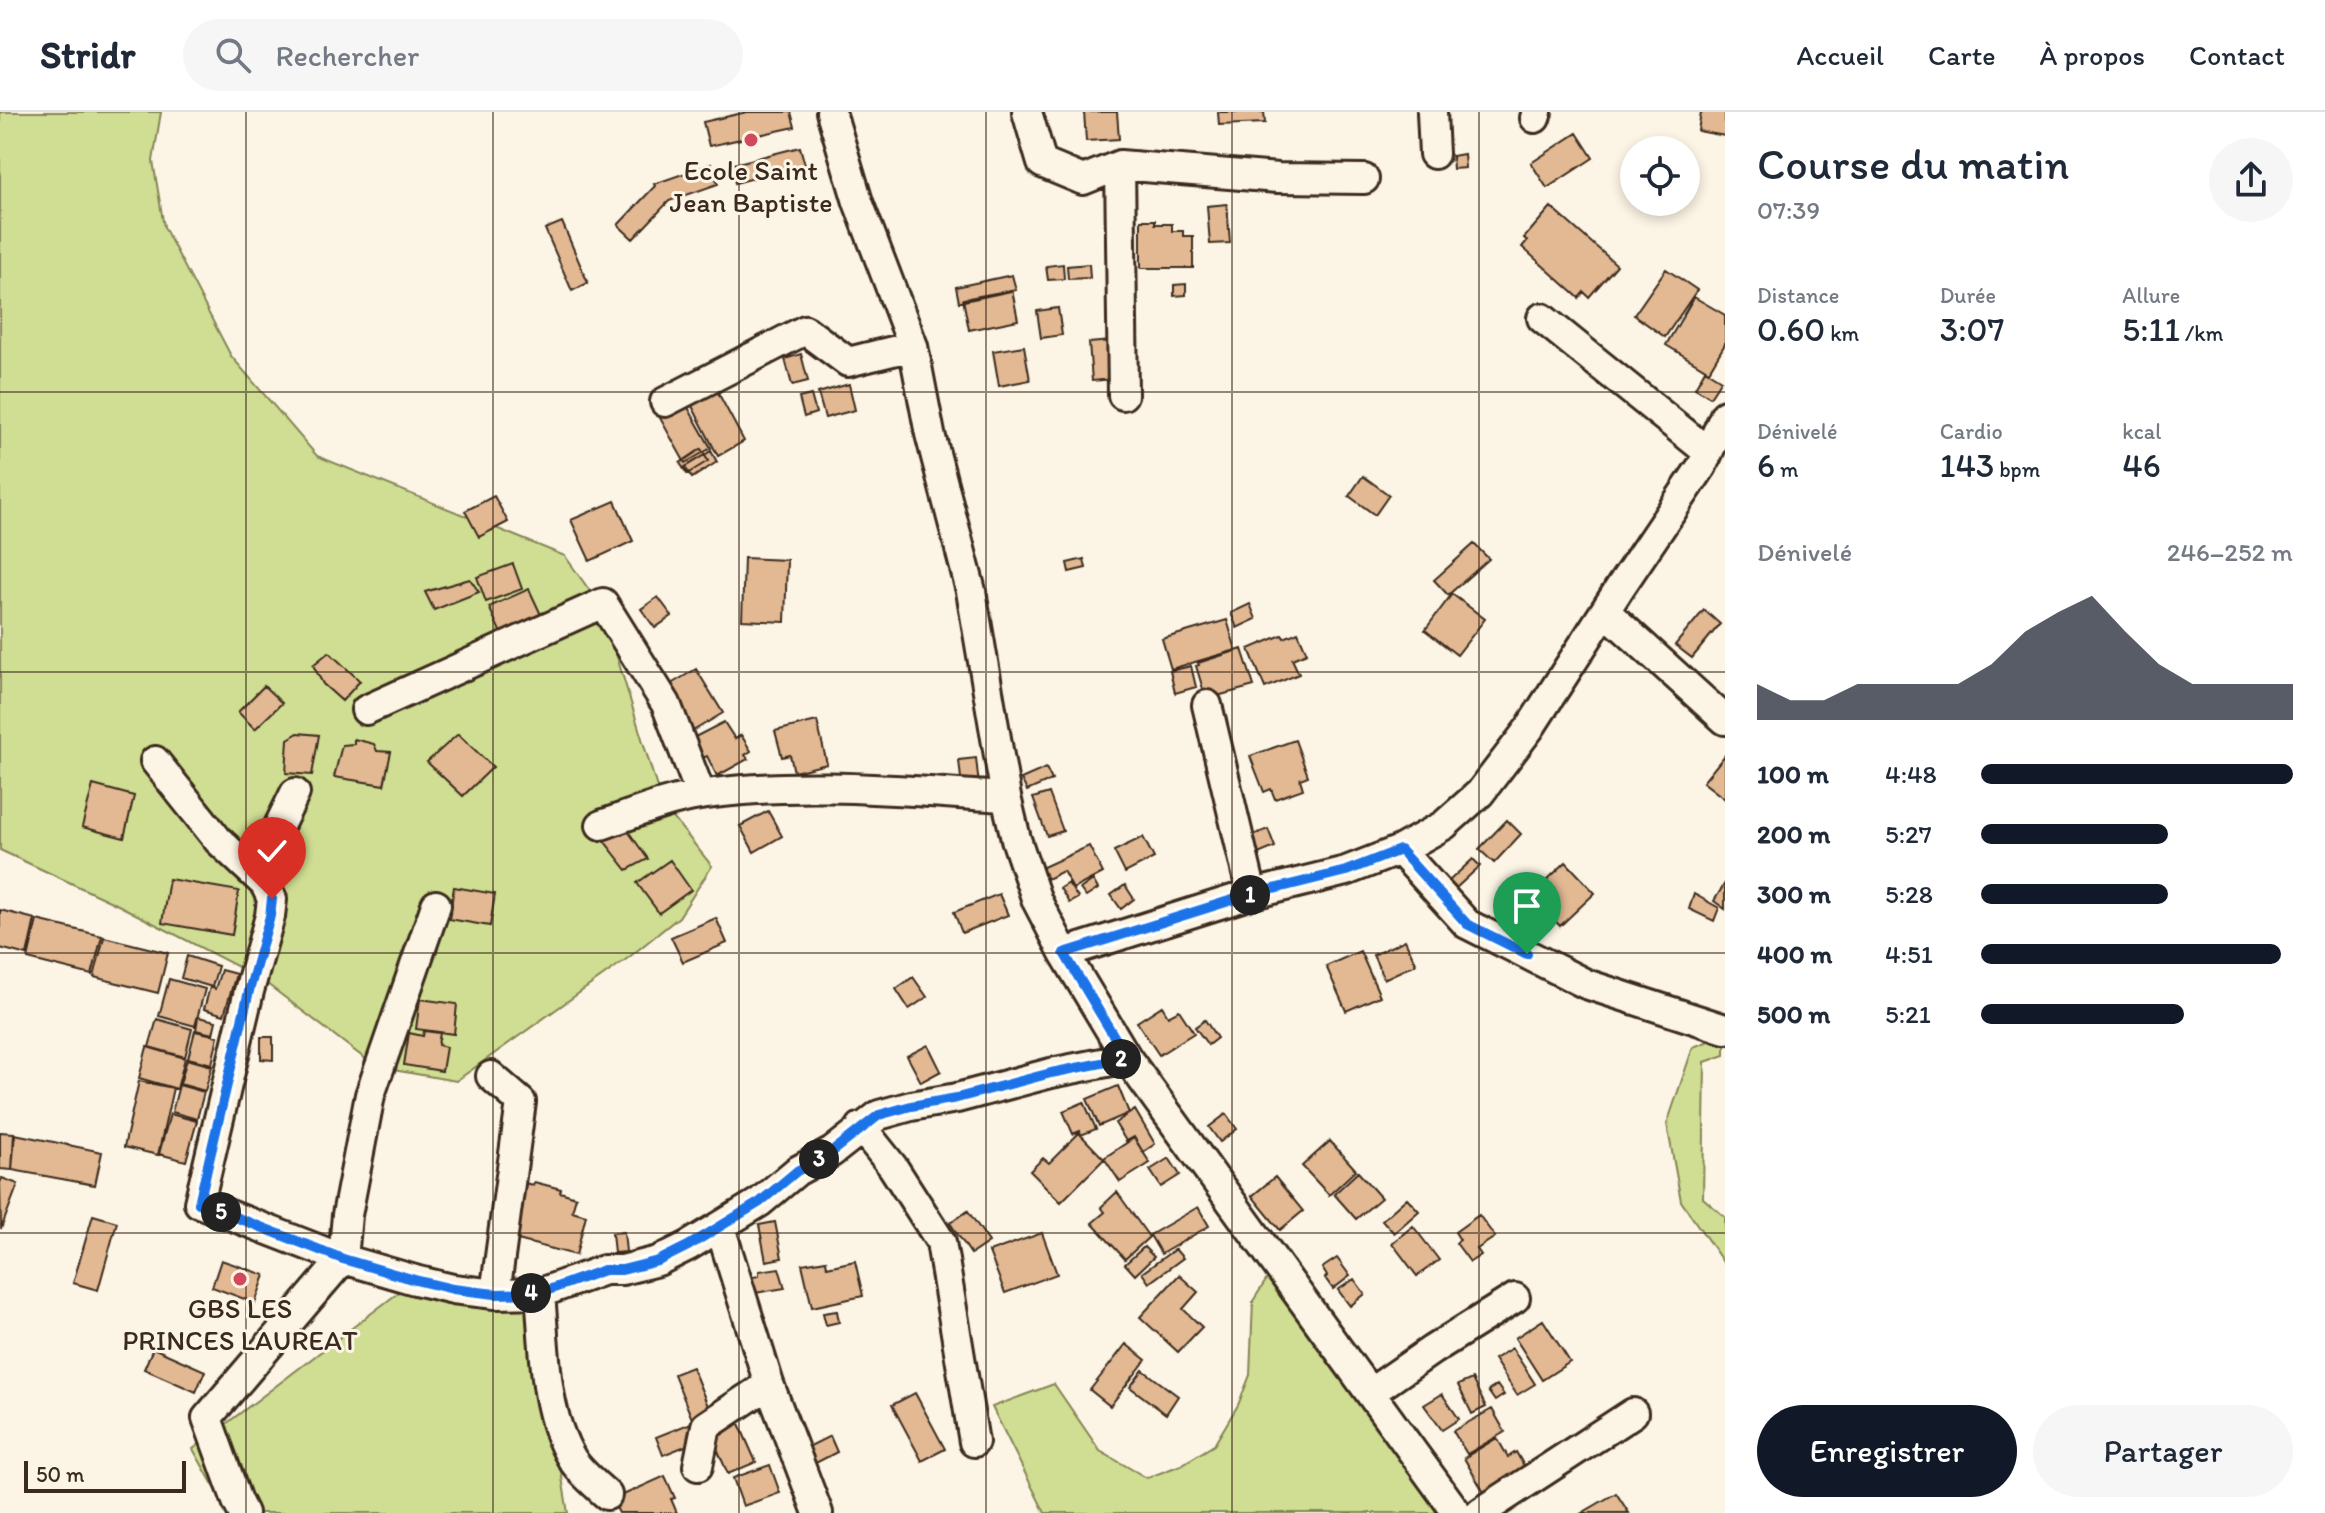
<!DOCTYPE html>
<html lang="fr">
<head>
<meta charset="utf-8">
<style>
	:root { --surface:#fff; --page:#f6f6f7; --text:#1f2937; --muted:#747a83; --line:#e0e1e3; --accent:#111827 }
	body { margin:0; font-family:Itim,sans-serif; background:var(--page); color:var(--text); height:100vh; display:flex; flex-direction:column; font-size:30px; white-space:nowrap }
	* { box-sizing:border-box; margin:0 }
	p { font-size:26px; color:var(--muted) }
	.icon { flex:none; width:44px; height:44px; fill:none; stroke:currentColor; stroke-width:2; stroke-linecap:round; stroke-linejoin:round }
	.map { position:relative; flex:1; overflow:hidden }
	.details { display:flex; flex-direction:column; background:var(--surface); width:600px }
	.details>* { flex:none }
	.buttons { position:absolute; left:1620px; top:24px; display:grid; gap:16px }
	.buttons a { display:grid; place-items:center; width:80px; height:80px; border-radius:50%; background:var(--surface); box-shadow:0 4px 12px #0003; font-size:40px }
	.scale { position:absolute; left:24px; bottom:20px; width:162px; box-sizing:border-box; padding-left:8px; border:4px solid #3b2a1e; border-top:0; font-size:22px; line-height:28px; white-space:nowrap; color:#3b2a1e; -webkit-text-stroke:6px #fcf5e5; paint-order:stroke }
	.pin { position:absolute; display:grid; place-items:center; width:68px; height:68px; color:#fff; margin:-82px -34px; border-radius:50% 50% 50% 0; rotate:-45deg; box-shadow:0 0 8px #0007 }
	.pin .icon { rotate:45deg }
	.km { position:absolute; width:40px; height:40px; margin:-20px; border-radius:50%; background:#222; color:#fff; font-size:22px; line-height:40px; text-align:center }
	.round { display:grid; place-items:center; flex:none; width:84px; height:84px; border-radius:42px; background:var(--page) }
	.head { display:flex; align-items:center; justify-content:space-between; height:136px; padding:0 32px }
	h1 { font-size:44px; font-weight:600; line-height:60px }
	.figures { display:grid; grid-template-columns:repeat(3,1fr); gap:12px; height:136px; padding:8px 32px }
	.figures div { display:grid; align-content:center }
	.figures b { font-size:34px; font-weight:600 }
	.figures small { font-size:22px; font-weight:400 }
	.figures p { font-size:22px }
	.chart { height:224px; padding:16px 32px }
	.chart p { display:flex; justify-content:space-between }
	.chart svg { width:100%; height:144px; margin-top:8px; fill:var(--accent); opacity:.7 }
	.button { display:flex; gap:16px; margin-top:auto; padding:16px 32px }
	.button a { flex:1; height:92px; border-radius:48px; background:var(--accent); color:#fff; font-size:32px; font-weight:600; line-height:92px; text-align:center }
	.button a+a { background:var(--page); color:var(--text) }
	ul { padding:0 32px; list-style:none; font-size:26px }
	li { display:grid; grid-template-columns:128px 96px 1fr; align-items:center; height:60px }
	li i { height:20px; border-radius:10px; background:var(--accent) }
	header { display:flex; align-items:center; gap:48px; box-sizing:border-box; height:112px; padding:0 40px; background:var(--surface); border-bottom:2px solid var(--line) }
	header strong { font-size:38px }
	nav { display:flex; gap:44px; margin-inline-start:auto; font-size:28px }
	.search { width:560px; height:72px; background:var(--page); display:flex; align-items:center; gap:20px; box-sizing:border-box; padding:0 28px; border-radius:44px; color:var(--muted); font-size:30px }
	main { display:flex; flex:1; min-height:0 }
	.map>svg:first-child { display:block }
</style>
</head>
<body>
<header>
<strong>Stridr</strong>
<div class="search"><svg class="icon" aria-label="search" viewBox="0 0 24 24"><circle cx="10" cy="10" r="6"/><path d="M15 15l6 6"/></svg>Rechercher</div>
<nav><a>Accueil</a><a>Carte</a><a>À propos</a><a>Contact</a></nav>
</header>
<main>
<div class="map">
<svg width="1725" height="1401" viewBox="0 0 1725 1401">
	<rect width="100%" height="100%" fill="#fcf5e5"/>
	<filter id="ink" filterUnits="userSpaceOnUse"><feTurbulence type="fractalNoise" baseFrequency=".0125" numOctaves="2"/><feDisplacementMap in="SourceGraphic" scale="16" xChannelSelector="R" yChannelSelector="G"/><feConvolveMatrix kernelMatrix="1 2 1 2 8 2 1 2 1" color-interpolation-filters="sRGB"/></filter>
	<g filter="url(#ink)">
		<path fill="#cfde92" stroke="#858458" stroke-width="2" d="M 0,0 L 161,0 L 153,49 L 164,115 L 231,244 L 317,344 L 565,444 L 602,496 L 662,692 L 712,754 L 679,805 L 628,846 L 456,969 L 376,955 L 258,865 L 118,793 L 0,738 Z
			M 1725,923 L 1725,943 L 1705,950 L 1703,1086 L 1725,1105 L 1725,1153 L 1681,1089 L 1667,1012 L 1693,935 Z
			M 1277,1151 L 1453,1401 L 1045,1401 L 992,1295 L 1054,1272 L 1100,1339 L 1147,1366 L 1181,1353 L 1214,1333 L 1238,1293 L 1250,1263 L 1253,1189 Z
			M 415,1168 L 534,1199 L 568,1401 L 229,1401 L 193,1337 Z"/>
		<path fill="#e2b993" stroke="#3b2a1e" stroke-width="2" d="M 747,0 L 791,0 L 795,15 L 709,34 L 703,10 Z
			M 1084,0 L 1117,0 L 1119,27 L 1086,29 Z
			M 1218,0 L 1264,0 L 1265,11 L 1219,13 Z
			M 1701,0 L 1725,0 L 1725,24 L 1698,19 Z
			M 1577,21 L 1593,46 L 1547,76 L 1531,51 Z
			M 800,35 L 805,53 L 735,71 L 730,53 Z
			M 1464,42 L 1465,56 L 1453,57 L 1452,44 Z
			M 711,52 L 718,72 L 669,89 L 633,127 L 618,113 L 655,74 L 654,72 Z
			M 1227,92 L 1230,131 L 1210,132 L 1207,94 Z
			M 1551,95 L 1617,153 L 1589,185 L 1584,180 L 1579,186 L 1522,135 L 1527,129 L 1524,126 Z
			M 1141,108 L 1155,108 L 1155,112 L 1172,112 L 1172,119 L 1183,119 L 1183,124 L 1193,124 L 1193,156 L 1141,156 Z
			M 562,110 L 588,171 L 572,179 L 545,117 Z
			M 1063,152 L 1064,167 L 1048,168 L 1046,154 Z
			M 1089,152 L 1090,166 L 1068,167 L 1067,154 Z
			M 1666,157 L 1697,178 L 1665,225 L 1634,203 Z
			M 1012,163 L 1016,178 L 959,190 L 956,175 Z
			M 1186,172 L 1186,183 L 1174,184 L 1174,173 Z
			M 1012,178 L 1018,208 L 969,218 L 963,187 Z
			M 1694,185 L 1725,203 L 1725,232 L 1709,259 L 1666,233 Z
			M 1058,196 L 1062,223 L 1041,226 L 1037,199 Z
			M 1111,229 L 1114,267 L 1092,269 L 1089,231 Z
			M 1024,234 L 1030,268 L 999,274 L 993,239 Z
			M 801,242 L 808,269 L 792,273 L 785,247 Z
			M 1705,258 L 1721,268 L 1710,285 L 1695,276 Z
			M 849,272 L 855,298 L 825,306 L 818,281 Z
			M 715,275 L 744,329 L 718,344 L 690,290 Z
			M 811,283 L 816,301 L 804,305 L 799,286 Z
			M 686,292 L 711,336 L 685,351 L 660,306 Z
			M 701,337 L 708,349 L 687,362 L 680,351 Z
			M 711,339 L 717,350 L 692,366 L 685,355 Z
			M 1363,364 L 1389,383 L 1375,403 L 1349,384 Z
			M 494,384 L 508,410 L 479,425 L 465,399 Z
			M 615,389 L 633,429 L 590,449 L 571,408 Z
			M 1474,432 L 1489,447 L 1448,483 L 1434,468 Z
			M 744,446 L 787,448 L 785,510 L 742,508 Z
			M 1084,447 L 1086,456 L 1069,460 L 1067,451 Z
			M 513,452 L 522,477 L 486,490 L 477,465 Z
			M 470,467 L 479,480 L 434,498 L 425,480 Z
			M 529,477 L 543,507 L 503,526 L 489,495 Z
			M 1452,482 L 1485,507 L 1457,543 L 1425,518 Z
			M 658,485 L 672,504 L 655,516 L 641,497 Z
			M 1250,492 L 1256,507 L 1237,516 L 1231,501 Z
			M 1704,498 L 1720,512 L 1692,546 L 1675,533 Z
			M 1227,508 L 1236,538 L 1171,557 L 1162,527 Z
			M 1298,520 L 1307,541 L 1292,547 L 1299,562 L 1265,576 L 1249,537 L 1282,523 L 1284,526 Z
			M 1242,537 L 1254,574 L 1206,587 L 1196,554 L 1199,553 L 1198,551 Z
			M 329,540 L 360,569 L 342,589 L 323,572 L 313,553 Z
			M 1191,554 L 1196,575 L 1175,581 L 1170,559 Z
			M 696,557 L 723,601 L 693,619 L 666,575 Z
			M 264,574 L 282,591 L 255,617 L 238,600 Z
			M 817,609 L 827,652 L 794,660 L 790,643 L 782,645 L 775,619 Z
			M 724,610 L 735,627 L 741,623 L 751,639 L 745,643 L 748,647 L 717,664 L 707,644 L 699,648 L 689,628 Z
			M 298,621 L 319,623 L 312,663 L 286,661 L 288,627 Z
			M 458,622 L 493,655 L 463,684 L 427,650 Z
			M 354,627 L 374,632 L 377,639 L 391,640 L 384,673 L 334,665 L 342,633 L 354,632 Z
			M 1295,628 L 1308,664 L 1300,667 L 1303,677 L 1275,687 L 1271,677 L 1264,680 L 1250,644 Z
			M 1725,643 L 1725,687 L 1703,670 Z
			M 976,646 L 979,674 L 962,676 L 959,648 Z
			M 1046,656 L 1052,668 L 1027,679 L 1021,667 Z
			M 93,673 L 134,684 L 124,726 L 82,715 Z
			M 1049,681 L 1063,719 L 1047,724 L 1033,686 Z
			M 768,699 L 782,724 L 754,740 L 740,714 Z
			M 620,708 L 648,747 L 627,758 L 598,721 Z
			M 1507,708 L 1521,722 L 1494,751 L 1479,737 Z
			M 1268,717 L 1275,735 L 1256,743 L 1248,725 Z
			M 1143,725 L 1154,746 L 1125,761 L 1114,739 Z
			M 1089,734 L 1103,761 L 1073,777 L 1063,759 L 1047,767 L 1041,756 Z
			M 1473,747 L 1480,754 L 1456,776 L 1449,769 Z
			M 670,748 L 691,778 L 659,801 L 637,771 Z
			M 1566,750 L 1595,781 L 1560,814 L 1531,783 Z
			M 169,767 L 239,779 L 232,823 L 162,811 Z
			M 1093,768 L 1098,777 L 1086,785 L 1080,777 Z
			M 1068,771 L 1078,786 L 1069,791 L 1060,776 Z
			M 1725,771 L 1725,797 L 1714,789 Z
			M 1125,773 L 1134,787 L 1121,797 L 1111,783 Z
			M 454,775 L 495,782 L 490,814 L 449,807 Z
			M 999,782 L 1008,803 L 962,821 L 954,800 Z
			M 1694,782 L 1719,796 L 1714,809 L 1689,797 Z
			M 0,798 L 35,807 L 27,843 L 0,836 Z
			M 716,806 L 727,831 L 683,850 L 671,825 Z
			M 37,808 L 102,824 L 92,863 L 28,847 Z
			M 104,825 L 168,841 L 158,881 L 94,865 Z
			M 1405,828 L 1416,852 L 1384,867 L 1373,843 Z
			M 1360,839 L 1380,884 L 1346,899 L 1326,854 Z
			M 187,844 L 218,854 L 212,875 L 181,866 Z
			M 221,858 L 236,862 L 224,903 L 204,897 L 210,875 L 215,877 Z
			M 913,865 L 927,885 L 909,897 L 896,877 Z
			M 169,867 L 205,877 L 195,914 L 159,904 Z
			M 420,887 L 457,892 L 454,922 L 416,917 Z
			M 1162,894 L 1168,904 L 1179,898 L 1194,921 L 1159,943 L 1137,910 Z
			M 198,905 L 216,909 L 213,922 L 196,918 Z
			M 157,907 L 192,917 L 185,945 L 149,935 Z
			M 1205,908 L 1217,926 L 1208,933 L 1195,915 Z
			M 195,919 L 218,924 L 212,952 L 188,946 Z
			M 424,919 L 440,921 L 438,933 L 446,935 L 442,959 L 404,953 L 409,921 L 423,924 Z
			M 261,925 L 273,925 L 273,948 L 261,947 Z
			M 928,933 L 941,959 L 921,970 L 907,944 Z
			M 147,935 L 185,946 L 177,977 L 139,966 Z
			M 187,947 L 212,954 L 205,979 L 180,972 Z
			M 139,969 L 173,976 L 158,1043 L 124,1035 Z
			M 179,973 L 204,980 L 197,1007 L 172,1000 Z
			M 1118,974 L 1129,1001 L 1099,1014 L 1087,987 Z
			M 1084,990 L 1096,1017 L 1081,1023 L 1080,1019 L 1073,1022 L 1063,999 Z
			M 1135,998 L 1155,1032 L 1143,1040 L 1134,1025 L 1126,1029 L 1115,1011 Z
			M 170,1002 L 197,1009 L 186,1049 L 159,1042 Z
			M 1226,1002 L 1237,1017 L 1220,1030 L 1209,1015 Z
			M 0,1020 L 14,1021 L 12,1058 L 0,1057 Z
			M 1079,1021 L 1104,1047 L 1061,1090 L 1030,1059 L 1043,1046 L 1049,1051 Z
			M 15,1022 L 102,1040 L 95,1073 L 12,1058 Z
			M 1134,1026 L 1150,1051 L 1120,1070 L 1104,1046 Z
			M 1330,1029 L 1356,1058 L 1329,1083 L 1302,1054 Z
			M 1169,1046 L 1180,1063 L 1161,1075 L 1150,1058 Z
			M 1358,1060 L 1381,1086 L 1356,1107 L 1334,1082 Z
			M 1275,1065 L 1303,1099 L 1280,1118 L 1252,1084 Z
			M 2,1066 L 18,1072 L 1,1117 L 0,1071 Z
			M 520,1070 L 533,1073 L 534,1070 L 561,1077 L 560,1080 L 576,1085 L 572,1099 L 586,1103 L 576,1143 L 506,1125 Z
			M 1117,1080 L 1149,1125 L 1125,1147 L 1092,1111 L 1105,1100 L 1101,1095 Z
			M 1407,1086 L 1419,1099 L 1394,1121 L 1382,1108 Z
			M 1198,1095 L 1209,1114 L 1161,1142 L 1150,1123 Z
			M 968,1099 L 989,1130 L 971,1142 L 950,1111 Z
			M 93,1103 L 117,1110 L 98,1178 L 73,1171 Z
			M 1479,1103 L 1495,1125 L 1477,1137 L 1481,1143 L 1470,1150 L 1456,1131 L 1460,1128 L 1455,1120 Z
			M 775,1110 L 782,1146 L 766,1149 L 759,1113 Z
			M 1413,1114 L 1439,1148 L 1417,1164 L 1392,1131 Z
			M 624,1120 L 626,1140 L 614,1141 L 612,1121 Z
			M 1042,1121 L 1057,1162 L 1005,1181 L 989,1140 Z
			M 1144,1135 L 1154,1145 L 1135,1163 L 1125,1152 Z
			M 1175,1137 L 1183,1146 L 1149,1171 L 1142,1161 Z
			M 1337,1146 L 1350,1164 L 1333,1177 L 1325,1166 L 1327,1164 L 1322,1156 Z
			M 221,1148 L 265,1163 L 255,1191 L 212,1175 Z
			M 826,1148 L 827,1155 L 855,1149 L 863,1184 L 812,1195 L 802,1152 Z
			M 779,1156 L 785,1176 L 743,1183 L 741,1167 L 759,1164 L 759,1159 Z
			M 1179,1163 L 1198,1180 L 1183,1197 L 1202,1215 L 1178,1240 L 1140,1205 Z
			M 1354,1167 L 1365,1182 L 1350,1194 L 1338,1178 Z
			M 837,1199 L 839,1210 L 826,1213 L 823,1201 Z
			M 1543,1208 L 1570,1250 L 1542,1268 L 1515,1226 Z
			M 1126,1232 L 1146,1248 L 1110,1294 L 1090,1278 Z
			M 153,1236 L 205,1259 L 196,1280 L 144,1257 Z
			M 1512,1236 L 1535,1272 L 1517,1283 L 1494,1247 Z
			M 692,1255 L 710,1299 L 692,1307 L 674,1262 Z
			M 1143,1258 L 1178,1284 L 1166,1302 L 1130,1275 Z
			M 1472,1267 L 1486,1295 L 1472,1302 L 1458,1273 Z
			M 1497,1273 L 1504,1283 L 1495,1289 L 1488,1279 Z
			M 915,1281 L 945,1337 L 922,1349 L 892,1293 Z
			M 1442,1282 L 1459,1307 L 1442,1318 L 1424,1293 Z
			M 1492,1297 L 1505,1320 L 1467,1342 L 1453,1319 Z
			M 737,1307 L 756,1350 L 728,1362 L 709,1319 Z
			M 691,1311 L 698,1329 L 663,1343 L 656,1325 Z
			M 830,1324 L 837,1340 L 810,1354 L 802,1338 Z
			M 1497,1326 L 1508,1345 L 1516,1340 L 1527,1359 L 1486,1384 L 1464,1346 Z
			M 770,1353 L 780,1381 L 743,1394 L 733,1366 Z
			M 665,1364 L 675,1386 L 671,1387 L 677,1401 L 619,1401 L 612,1388 Z
			M 1616,1381 L 1629,1401 L 1582,1401 Z"/>
		<g fill="none" stroke-linecap="round" stroke-linejoin="round">
			<g stroke="#3b2a1e" stroke-width="34">
				<path id="minor" d="M 831,0 L 858,90 L 913,234 L 930,322 L 971,479 L 1006,685 L 1016,727 L 1037,789 L 1064,841 L 1127,946 L 1457,1401
					M 1027,0 L 1042,51 L 1083,68 L 1120,53 L 1278,66 L 1364,67
					M 1432,0 L 1434,42
					M 1535,6 L 1537,0
					M 1120,53 L 1123,283
					M 1542,206 L 1708,340
					M 665,290 L 805,218 L 848,250 L 913,234
					M 1605,499 L 1725,608
					M 1207,593 L 1252,782
					M 366,598 L 603,491 L 666,592 L 701,683
					M 155,649 L 218,728 L 265,772 L 272,787 L 270,804 L 249,879 L 199,1091 L 343,1147 L 415,1168 L 453,1177 L 495,1182 L 540,1181 L 604,1158 L 622,1158 L 658,1149 L 688,1134 L 760,1090 L 797,1059 L 832,1040 L 879,1003 L 911,994 L 957,986 L 1051,961 L 1127,946
					M 601,713 C 633,702 667,688 700,683 C 801,668 905,679 1006,685
					M 1400,738 L 1467,812 L 1586,872 L 1725,917
					M 265,772 L 270,732 L 295,681
					M 1064,841 L 1245,784 L 1346,759 L 1400,738 L 1444,713 L 1480,681 L 1529,617 L 1621,474 L 1702,354 L 1725,303
					M 491,964 L 521,990 L 495,1182
					M 861,1015 L 893,1055 L 941,1130 L 974,1330
					M 720,1115 L 769,1272 L 818,1401
					M 540,1181 C 545,1235 543,1299 572,1347 C 580,1360 595,1372 607,1383
					M 1370,1281 L 1432,1238 L 1515,1186
					M 698,1354 L 706,1314 L 769,1272
					M 243,1401 L 237,1389 L 207,1306 L 343,1147 L 347,1103 L 370,983 L 436,793
					M 1480,1401 L 1633,1301"/>
			</g>
			<use href="#minor" stroke="#fcf5e5" stroke-width="28"/>
		</g>
	</g>
	<g fill="none" stroke-linecap="round" stroke-linejoin="round" filter="url(#ink)">
		<g stroke="#fff" stroke-width="16">
			<path id="route" d="M 272,787 L 270,804 L 249,879 L 199,1091 L 343,1147 L 415,1168 L 453,1177 L 495,1182 L 540,1181 L 604,1158 L 622,1158 L 658,1149 L 688,1134 L 760,1090 L 797,1059 L 832,1040 L 879,1003 L 911,994 L 957,986 L 1051,961 L 1127,946 L 1064,841 L 1245,784 L 1346,759 L 1400,738 L 1467,812 L 1527,842"/>
		</g>
		<use href="#route" stroke="#1a73e8" stroke-width="10"/>
	</g>
	<path fill="none" stroke="#3b2a1e" stroke-width="2" stroke-opacity="0.55" d="M 246,0 L 246,1401M 493,0 L 493,1401M 739,0 L 739,1401M 986,0 L 986,1401M 1232,0 L 1232,1401M 1479,0 L 1479,1401M 0,280 L 1725,280M 0,560 L 1725,560M 0,841 L 1725,841M 0,1121 L 1725,1121"/>
	<g fill="#d1495b" stroke="#fcf5e5" stroke-width="3">
		<circle cx="751" cy="28" r="8"/>
		<circle cx="240" cy="1167" r="8"/>
	</g>
	<g text-anchor="middle" dominant-baseline="central" stroke-width="6" stroke-linejoin="round" paint-order="stroke">
		<g font-size="28" fill="#3b2a1e" stroke="#fcf5e5">
			<text x="751" y="58">Ecole Saint<tspan x="751" dy="32">Jean Baptiste</tspan></text>
			<text x="240" y="1196">GBS LES<tspan x="240" dy="32">PRINCES LAUREAT</tspan></text>
		</g>
	</g>
</svg>
<div class="buttons">
<a><svg class="icon" aria-label="locate" viewBox="0 0 24 24"><circle cx="12" cy="12" r="6"/><path d="M12 2v4M12 18v4M2 12h4M18 12h4"/></svg></a>
</div>
<div class="scale">50 m</div>
<div class="pin" style="left:1527px;top:842px;background:#1e9e55"><svg class="icon" aria-label="arrive" viewBox="0 0 24 24"><path d="M6 21V4h12l-3 4 3 4H6"/></svg></div>
<div class="pin" style="left:272px;top:787px;background:#d93025"><svg class="icon" aria-label="check" viewBox="0 0 24 24"><path d="M5 12l5 5 9-10"/></svg></div>
<b class="km" style="left:1250px;top:783px">1</b>
<b class="km" style="left:1121px;top:947px">2</b>
<b class="km" style="left:819px;top:1047px">3</b>
<b class="km" style="left:531px;top:1181px">4</b>
<b class="km" style="left:221px;top:1100px">5</b>
</div>
<section class="details">
<div class="head"><div><h1>Course du matin</h1><p>07:39</p></div><a class="round"><svg class="icon" aria-label="share" viewBox="0 0 24 24"><path d="M12 15V3M7 8l5-5 5 5M5 13v7h14v-7"/></svg></a></div>
<div class="figures">
<div><p>Distance</p><b>0.60<small> km</small></b></div>
<div><p>Durée</p><b>3:07</b></div>
<div><p>Allure</p><b>5:11<small> /km</small></b></div>
</div>
<div class="figures">
<div><p>Dénivelé</p><b>6<small> m</small></b></div>
<div><p>Cardio</p><b>143<small> bpm</small></b></div>
<div><p>kcal</p><b>46</b></div>
</div>
<div class="chart"><p><span>Dénivelé</span>246–252 m</p>
<svg viewBox="0 0 160 44" preserveAspectRatio="none"><path d="M0 44V33L10 38L20 38L30 33L40 33L50 33L60 33L70 27L80 17L90 11L100 6L110 17L120 27L130 33L140 33L150 33L160 33V44z"/></svg>
</div>
<ul>
<li><b>100 m</b>4:48<i style="width:100%"></i></li>
<li><b>200 m</b>5:27<i style="width:60%"></i></li>
<li><b>300 m</b>5:28<i style="width:60%"></i></li>
<li><b>400 m</b>4:51<i style="width:96%"></i></li>
<li><b>500 m</b>5:21<i style="width:65%"></i></li>
</ul>
<div class="button"><a>Enregistrer</a><a>Partager</a></div>
</section>
</main>
</body>
</html>
